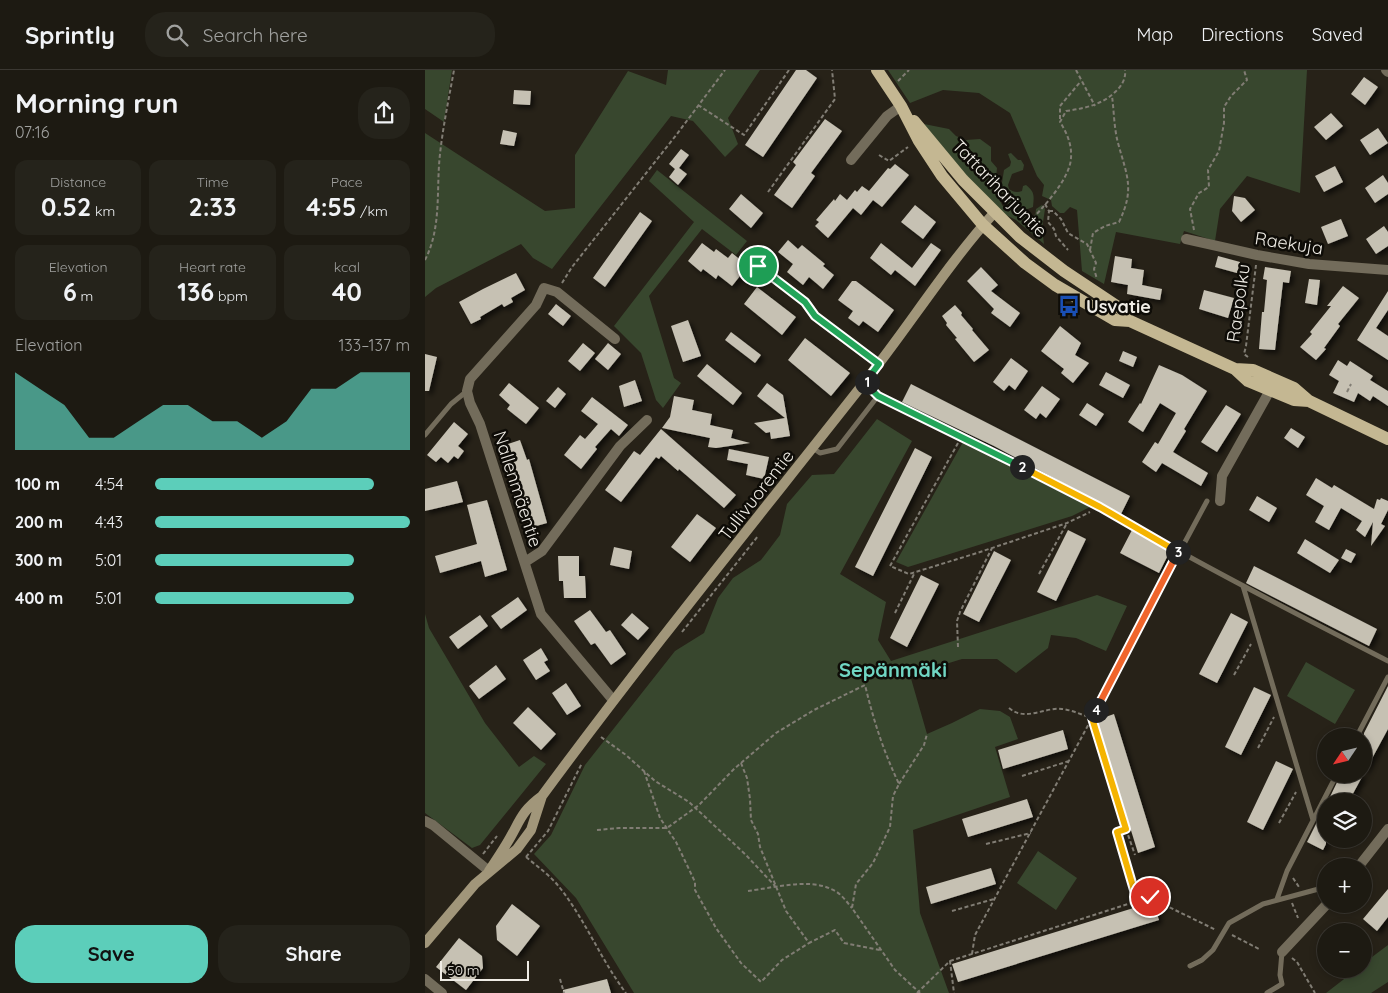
<!DOCTYPE html>
<html lang="en">
<head>
<meta charset="utf-8">
<style>
	:root { --surface:#1d1a12; --page:#25231b; --text:#f1f3f6; --muted:#a0a19f; --line:#3b3832; --accent:#5cceba }
	body { margin:0; font-family:Quicksand,sans-serif; background:var(--page); color:var(--text); height:100vh; display:flex; flex-direction:column; font-size:19px; white-space:nowrap }
	* { box-sizing:border-box; margin:0 }
	p { font-size:16px; color:var(--muted) }
	.icon { flex:none; width:28px; height:28px; fill:none; stroke:currentColor; stroke-width:2; stroke-linecap:round; stroke-linejoin:round }
	.map { position:relative; flex:1; overflow:hidden }
	.sheet { display:flex; flex-direction:column; background:var(--surface); width:425px }
	.sheet>* { flex:none }
	.needle { width:32px; rotate:235deg }
	.buttons { position:absolute; left:892px; top:658px; display:grid; gap:10px }
	.buttons a { display:grid; place-items:center; width:55px; height:55px; border-radius:50%; background:var(--surface); box-shadow:0 2px 8px #0003,0 0 0 1px var(--line); font-size:25px }
	.scale { position:absolute; left:15px; bottom:12px; width:89px; box-sizing:border-box; padding-left:5px; border:2px solid #efece5; border-top:0; font-size:14px; line-height:18px; white-space:nowrap; color:#efece5; -webkit-text-stroke:4px #0e0c07; paint-order:stroke }
	.pin { position:absolute; display:grid; place-items:center; width:42px; height:42px; color:#fff; margin:-21px; border:2px solid #fff; border-radius:50%; box-shadow:0 1px 5px #0007 }
	.km { position:absolute; width:25px; height:25px; margin:-12px; border-radius:50%; background:#222; color:#fff; font-size:14px; line-height:25px; text-align:center }
	.round { display:grid; place-items:center; flex:none; width:52px; height:52px; border-radius:20px; background:var(--page) }
	.overview { display:flex; align-items:center; justify-content:space-between; height:85px; padding:0 15px }
	h1 { font-size:28px; font-weight:700; line-height:38px }
	.stats { display:grid; grid-template-columns:repeat(3,1fr); gap:8px; height:85px; padding:5px 15px }
	.stats div { display:grid; align-content:center; border-radius:12px; background:var(--page); text-align:center }
	.stats b { font-size:25px; font-weight:700 }
	.stats small { font-size:14px; font-weight:400 }
	.stats p { font-size:14px }
	.chart { height:140px; padding:10px 15px }
	.chart p { display:flex; justify-content:space-between }
	.chart svg { width:100%; height:90px; margin-top:5px; fill:var(--accent); opacity:.7 }
	.cta { display:flex; gap:10px; margin-top:auto; padding:10px 15px }
	.cta a { flex:1; height:58px; border-radius:20px; background:var(--accent); color:#111; font-size:20px; font-weight:700; line-height:58px; text-align:center }
	.cta a+a { background:var(--page); color:var(--text) }
	ul { padding:0 15px; list-style:none; font-size:16px }
	li { display:grid; grid-template-columns:80px 60px 1fr; align-items:center; height:38px }
	li i { height:12px; border-radius:6px; background:var(--accent) }
	header { display:flex; align-items:center; gap:30px; box-sizing:border-box; height:70px; padding:0 25px; background:var(--surface); border-bottom:1px solid var(--line) }
	header strong { font-size:24px }
	nav { display:flex; gap:28px; margin-inline-start:auto; font-size:18px }
	.search { width:350px; height:45px; background:var(--page); display:flex; align-items:center; gap:12px; box-sizing:border-box; padding:0 18px; border-radius:20px; color:var(--muted); font-size:19px }
	main { display:flex; flex:1; min-height:0 }
	.map>svg:first-child { display:block }
</style>
</head>
<body>
<header>
<strong>Sprintly</strong>
<div class="search"><svg class="icon" aria-label="search" viewBox="0 0 24 24"><circle cx="10" cy="10" r="6"/><path d="M15 15l6 6"/></svg>Search here</div>
<nav><a>Map</a><a>Directions</a><a>Saved</a></nav>
</header>
<main>
<section class="sheet">
<div class="overview"><div><h1>Morning run</h1><p>07:16</p></div><a class="round"><svg class="icon" aria-label="share" viewBox="0 0 24 24"><path d="M12 15V3M7 8l5-5 5 5M5 13v7h14v-7"/></svg></a></div>
<div class="stats">
<div><p>Distance</p><b>0.52<small> km</small></b></div>
<div><p>Time</p><b>2:33</b></div>
<div><p>Pace</p><b>4:55<small> /km</small></b></div>
</div>
<div class="stats">
<div><p>Elevation</p><b>6<small> m</small></b></div>
<div><p>Heart rate</p><b>136<small> bpm</small></b></div>
<div><p>kcal</p><b>40</b></div>
</div>
<div class="chart"><p><span>Elevation</span>133–137 m</p>
<svg viewBox="0 0 160 44" preserveAspectRatio="none"><path d="M0 44V6L10 14L20 22L30 38L40 38L50 30L60 22L70 22L80 30L90 30L100 38L110 30L120 14L130 14L140 6L150 6L160 6V44z"/></svg>
</div>
<ul>
<li><b>100 m</b>4:54<i style="width:86%"></i></li>
<li><b>200 m</b>4:43<i style="width:100%"></i></li>
<li><b>300 m</b>5:01<i style="width:78%"></i></li>
<li><b>400 m</b>5:01<i style="width:78%"></i></li>
</ul>
<div class="cta"><a>Save</a><a>Share</a></div>
</section>
<div class="map">
<svg width="963" height="923" viewBox="0 0 963 923">
	<defs>
		<filter id="shadow"><feDropShadow dx="3.5" dy="3.5" stdDeviation="2.5" flood-color="#0009"/></filter>
	</defs>
	<rect width="100%" height="100%" fill="#272218"/>
	<path fill="#38472e" d="M 0,0 L 27,0 L 19,52 L 0,39 Z
		M 243,0 L 335,0 L 303,48 L 313,74 L 300,87 L 268,51 L 246,46 L 127,199 L 108,188 L 96,174 L 11,218 L 0,227 L 0,63 L 120,141 L 150,138 L 150,85 L 203,1 L 241,15 Z
		M 463,0 L 882,0 L 875,123 L 822,106 L 795,139 L 790,171 L 759,161 L 755,174 L 691,162 L 679,214 L 657,201 L 652,140 L 645,137 L 639,143 L 635,143 L 627,136 L 626,130 L 617,126 L 619,115 L 612,106 L 585,43 L 554,23 L 518,20 L 485,33 Z
		M 499,54 L 524,59 L 531,66 L 541,70 L 555,69 L 566,77 L 566,91 L 572,98 C 570,113 571,131 583,142 L 587,139 L 580,130 L 576,119 L 579,100 L 585,96 L 586,92 L 583,84 L 586,83 L 593,90 L 596,90 L 599,95 L 598,100 L 587,104 L 583,115 L 584,119 C 588,122 592,123 597,121 L 598,116 L 601,115 C 610,122 609,126 608,137 L 600,140 L 599,143 L 603,147 L 602,155 L 606,159 L 609,157 L 611,139 L 617,135 L 620,139 L 617,159 L 619,174 L 591,150 L 573,141 L 532,98 Z
		M 232,100 L 322,171 L 311,185 L 277,159 L 224,226 L 249,308 L 256,313 L 238,338 L 231,330 L 216,283 L 189,256 L 269,152 L 224,111 Z
		M 452,349 L 487,371 L 415,504 L 461,532 L 453,570 L 466,591 L 672,525 L 702,536 L 681,581 L 651,568 L 626,565 L 623,578 L 591,603 L 572,589 L 537,589 L 485,605 L 502,664 L 527,653 L 555,639 L 575,641 L 585,647 L 593,669 L 570,677 L 585,727 L 488,760 L 495,843 L 524,923 L 209,923 L 151,828 L 109,784 L 126,765 L 160,695 L 250,581 L 279,563 L 293,528 L 308,508 L 336,490 L 355,465 L 362,434 L 387,405 L 409,404 Z
		M 538,372 L 665,437 L 647,446 L 483,497 L 471,492 Z
		M 0,544 L 4,558 L 60,653 L 94,697 L 109,686 L 121,694 L 55,775 L 47,778 L 0,743 Z
		M 881,592 L 930,620 L 910,654 L 862,626 Z
		M 613,781 L 652,808 L 631,840 L 592,813 Z
		M 963,875 L 963,912 L 946,923 L 901,923 L 932,899 L 939,899 L 939,893 Z"/>
	<path fill="#c6c1b3" filter="url(#shadow)" d="M 371,0 L 381,0 L 392,8 L 338,87 L 320,75 Z
		M 939,7 L 953,17 L 940,35 L 926,24 Z
		M 89,20 L 106,21 L 105,35 L 88,34 Z
		M 906,43 L 918,56 L 901,70 L 889,57 Z
		M 400,49 L 417,61 L 386,103 L 390,106 L 367,138 L 349,125 L 371,95 L 368,92 Z
		M 953,58 L 963,73 L 945,85 L 935,70 Z
		M 78,60 L 92,63 L 89,76 L 75,74 Z
		M 256,79 L 264,85 L 254,98 L 262,104 L 253,115 L 244,107 L 250,99 L 244,94 Z
		M 470,94 L 484,105 L 457,137 L 448,130 L 436,145 L 428,138 L 403,168 L 390,156 L 394,152 L 391,150 L 409,129 L 410,131 L 415,124 L 422,130 L 430,120 L 432,122 L 437,116 L 444,121 L 463,98 L 465,99 Z
		M 910,96 L 918,112 L 899,122 L 890,106 Z
		M 958,105 L 963,113 L 963,124 L 950,133 L 940,118 Z
		M 316,124 L 338,143 L 326,158 L 304,139 Z
		M 809,126 L 820,128 L 830,140 L 816,152 L 807,141 Z
		M 490,135 L 511,152 L 498,169 L 476,152 Z
		M 215,142 L 227,151 L 180,217 L 168,208 Z
		M 916,149 L 923,166 L 903,174 L 896,157 Z
		M 959,156 L 963,162 L 963,176 L 951,184 L 941,169 Z
		M 363,170 L 373,179 L 377,175 L 400,194 L 398,196 L 409,205 L 398,219 L 384,207 L 378,215 L 362,202 L 368,194 L 353,182 Z
		M 277,173 L 289,182 L 291,179 L 303,188 L 307,183 L 323,196 L 307,216 L 293,205 L 291,209 L 278,199 L 276,202 L 263,191 Z
		M 456,173 L 487,198 L 506,173 L 516,180 L 490,216 L 470,200 L 466,205 L 445,188 Z
		M 690,186 L 707,189 L 706,198 L 719,200 L 717,215 L 737,219 L 735,230 L 702,224 L 703,215 L 686,212 Z
		M 793,186 L 815,192 L 812,203 L 790,197 Z
		M 556,197 L 573,215 L 566,221 L 595,243 L 585,257 L 566,243 L 569,239 L 542,211 Z
		M 840,197 L 866,201 L 864,213 L 858,212 L 850,280 L 834,279 L 837,242 L 839,242 L 842,210 L 838,209 Z
		M 91,203 L 100,220 L 86,228 L 88,232 L 79,237 L 77,234 L 55,247 L 56,249 L 46,254 L 34,232 L 58,219 Z
		M 884,209 L 895,210 L 892,235 L 880,233 Z
		M 427,211 L 431,211 L 469,240 L 453,262 L 438,251 L 434,256 L 423,248 L 428,241 L 413,230 Z
		M 918,216 L 934,228 L 913,254 L 915,256 L 899,278 L 901,279 L 891,290 L 875,277 L 887,264 L 885,262 L 906,236 L 902,236 Z
		M 332,217 L 371,247 L 357,265 L 319,234 Z
		M 779,220 L 809,228 L 803,248 L 774,239 Z
		M 963,221 L 963,240 L 951,258 L 963,266 L 963,290 L 932,270 Z
		M 131,234 L 146,246 L 138,256 L 123,244 Z
		M 530,235 L 537,243 L 536,245 L 548,259 L 547,260 L 564,280 L 549,292 L 530,269 L 532,268 L 521,255 L 522,253 L 517,246 Z
		M 263,250 L 276,286 L 258,292 L 246,256 Z
		M 635,256 L 656,273 L 650,285 L 664,293 L 648,313 L 636,303 L 639,299 L 616,281 Z
		M 306,262 L 336,285 L 330,293 L 300,270 Z
		M 380,268 L 425,303 L 406,326 L 363,290 Z
		M 158,273 L 170,283 L 155,301 L 143,291 Z
		M 183,273 L 196,284 L 183,300 L 170,289 Z
		M 698,281 L 712,287 L 708,297 L 694,291 Z
		M 0,284 L 12,287 L 4,321 L 0,321 Z
		M 586,288 L 603,301 L 590,320 L 584,315 L 579,321 L 568,312 Z
		M 913,290 L 922,296 L 925,291 L 948,306 L 945,310 L 963,321 L 963,336 L 948,326 L 945,331 L 933,323 L 929,332 L 908,323 L 914,311 L 904,305 Z
		M 282,294 L 317,323 L 308,335 L 272,306 Z
		M 734,295 L 757,305 L 782,321 L 759,359 L 761,361 L 748,382 L 783,403 L 776,416 L 737,393 L 731,402 L 717,392 L 730,372 L 733,374 L 751,343 L 735,333 L 718,362 L 703,352 L 715,333 L 716,334 Z
		M 681,302 L 705,315 L 698,328 L 674,315 Z
		M 210,310 L 217,331 L 199,337 L 194,316 Z
		M 84,313 L 114,338 L 101,354 L 82,339 L 85,335 L 74,325 Z
		M 342,313 L 358,325 L 365,366 L 346,369 L 345,362 L 341,363 L 329,353 L 360,348 L 332,326 Z
		M 486,314 L 705,426 L 696,444 L 569,376 L 477,332 Z
		M 617,316 L 635,329 L 621,348 L 615,343 L 611,349 L 599,340 Z
		M 133,317 L 141,324 L 130,338 L 121,331 Z
		M 249,326 L 269,330 L 267,340 L 287,344 L 285,355 L 308,360 L 306,368 L 325,373 L 291,378 L 283,377 L 285,368 L 237,358 L 245,347 Z
		M 167,327 L 203,355 L 194,366 L 186,359 L 170,377 L 172,379 L 156,399 L 139,385 L 155,365 L 160,369 L 173,354 L 156,341 Z
		M 662,333 L 679,344 L 671,356 L 654,345 Z
		M 801,335 L 816,344 L 792,382 L 776,372 Z
		M 29,352 L 43,364 L 33,376 L 39,381 L 33,389 L 29,386 L 23,393 L 16,387 L 11,392 L 2,385 Z
		M 866,358 L 880,367 L 873,378 L 859,368 Z
		M 236,359 L 311,425 L 299,438 L 254,399 L 253,401 L 236,386 L 234,389 L 231,387 L 196,432 L 180,420 L 209,381 L 215,385 Z
		M 95,370 L 102,390 L 104,389 L 122,453 L 104,458 L 95,420 L 80,375 Z
		M 490,378 L 507,387 L 448,506 L 430,497 Z
		M 304,379 L 344,387 L 339,409 L 321,405 L 323,394 L 302,390 Z
		M 891,408 L 907,418 L 909,415 L 949,439 L 952,429 L 955,430 L 956,428 L 963,431 L 963,440 L 956,454 L 960,456 L 946,476 L 948,452 L 940,467 L 931,460 L 937,451 L 916,438 L 904,460 L 890,452 L 899,436 L 881,425 Z
		M 32,411 L 38,432 L 0,441 L 0,419 Z
		M 832,426 L 852,438 L 844,452 L 824,440 Z
		M 62,430 L 82,500 L 60,507 L 56,491 L 15,503 L 10,486 L 52,474 L 42,435 Z
		M 272,444 L 291,458 L 265,492 L 246,477 Z
		M 643,460 L 661,469 L 631,531 L 612,522 Z
		M 707,460 L 745,481 L 734,503 L 695,483 Z
		M 880,469 L 914,490 L 905,503 L 872,483 Z
		M 189,477 L 207,481 L 204,499 L 185,495 Z
		M 921,479 L 931,484 L 926,493 L 916,488 Z
		M 569,481 L 586,490 L 554,552 L 538,544 Z
		M 133,486 L 154,486 L 154,506 L 160,506 L 161,528 L 139,528 L 138,511 L 134,511 Z
		M 829,496 L 952,559 L 944,576 L 821,513 Z
		M 496,505 L 514,514 L 482,577 L 465,568 Z
		M 93,527 L 102,540 L 76,559 L 66,546 Z
		M 165,540 L 181,562 L 185,560 L 201,584 L 186,595 L 170,573 L 166,575 L 149,551 Z
		M 207,543 L 224,558 L 213,570 L 196,555 Z
		M 806,543 L 823,552 L 792,613 L 774,604 Z
		M 55,545 L 63,556 L 33,579 L 24,567 Z
		M 116,578 L 123,590 L 119,592 L 125,601 L 111,610 L 98,590 Z
		M 71,595 L 81,609 L 54,629 L 44,616 Z
		M 141,613 L 156,636 L 142,645 L 127,623 Z
		M 963,616 L 963,659 L 924,731 L 903,731 L 916,704 L 939,704 L 939,663 Z
		M 829,617 L 846,625 L 816,685 L 800,677 Z
		M 103,637 L 131,664 L 116,680 L 88,653 Z
		M 689,644 L 730,777 L 713,783 L 672,650 Z
		M 638,660 L 643,679 L 578,699 L 573,680 Z
		M 851,691 L 868,699 L 838,760 L 822,752 Z
		M 602,729 L 608,747 L 543,767 L 537,749 Z
		M 901,734 L 901,774 L 898,780 L 882,772 Z
		M 566,798 L 571,814 L 506,834 L 501,817 Z
		M 963,819 L 963,847 L 952,861 L 938,849 Z
		M 728,832 L 734,850 L 533,912 L 527,894 Z
		M 87,834 L 115,856 L 92,886 L 72,870 L 71,856 Z
		M 34,868 L 57,886 L 58,898 L 41,920 L 11,897 Z
		M 182,909 L 186,923 L 138,923 L 138,920 Z"/>
	<g fill="none" stroke-linecap="round" stroke-linejoin="round">
		<path stroke="#817d74" stroke-width="2" stroke-dasharray="4 2.5" stroke-linecap="butt" d="M 651,0 L 670,36
			M 473,11 L 484,0
			M 273,35 L 319,65 L 364,0
			M 635,49 L 635,36 L 656,11
			M 454,85 L 464,91 L 483,77
			M 343,122 L 410,29 L 407,0
			M 620,134 L 624,141 L 623,152 L 629,159 L 631,166 L 643,180
			M 624,141 L 628,141 L 636,149 L 643,163 L 662,174 L 671,193 L 669,199 L 672,209
			M 603,153 C 617,139 645,109 646,88 C 647,75 642,63 635,52 L 641,41 C 662,38 680,34 694,18 C 698,13 701,7 700,0
			M 769,160 L 765,139 L 774,123 L 784,117 L 783,100 L 794,81 L 799,53 L 799,37 L 806,26 L 822,10 L 819,0
			M 665,180 L 668,163 L 680,156 L 694,152 C 710,119 702,106 693,73 C 689,58 689,41 687,26
			M 0,190 C 17,157 11,119 15,84 C 18,56 24,28 29,0
			M 137,213 L 147,197 L 252,64 L 300,0
			M 823,287 L 819,284 L 821,276 L 831,195
			M 922,322 L 926,314
			M 533,373 L 465,496 L 484,504 L 552,483 L 642,453 L 665,442
			M 614,504 L 642,453
			M 470,543 L 490,502
			M 257,562 L 333,466
			M 533,577 L 532,551 L 535,542 L 567,478
			M 809,605 L 826,574
			M 584,638 C 600,652 619,637 637,639 C 647,640 657,645 667,648 L 701,759 L 692,762 L 709,820 L 791,860
			M 176,667 L 201,685 L 230,711 L 264,732 L 320,784 L 350,816
			M 833,678 L 849,647
			M 316,693 L 322,708 L 325,729 L 326,750 L 333,764 L 335,777 L 361,841 L 384,873 L 410,860 L 419,873 L 455,880
			M 219,701 L 235,748 L 251,772 L 270,812 L 270,820 L 291,858 L 316,893 L 336,912 L 357,890 L 384,873
			M 597,706 L 644,691
			M 474,714 L 499,675 L 502,664
			M 854,753 L 871,722
			M 701,759 L 710,785
			M 172,760 L 194,758 L 242,758 L 274,735 L 309,699 L 351,663 L 389,640 L 440,615 C 449,652 458,680 474,714 L 468,726 L 465,757 L 448,793 L 431,814 L 427,838 L 470,900 L 495,923
			M 561,774 L 606,763
			M 58,784 L 72,766
			M 101,787 L 123,761 L 157,693
			M 101,787 C 113,797 126,806 135,818 C 161,851 176,890 201,923
			M 868,808 L 874,817
			M 323,821 C 347,818 384,808 406,819 C 415,822 421,831 427,838
			M 867,833 L 873,848
			M 527,841 L 569,829
			M 807,865 L 834,879
			M 547,884 L 550,865 L 667,648 L 692,597
			M 867,888 L 872,892 L 890,923
			M 525,891 L 725,827
			M 135,909 L 139,923
			M 492,923 L 525,891 L 529,923"/>
		<path stroke="#736c5b" stroke-width="5" d="M 441,311 L 445,318 L 453,326 C 556,371 654,426 752,480 C 822,519 893,555 963,591
			M 0,365 L 26,334 L 42,321
			M 388,378 L 395,383 L 412,379 L 453,326
			M 818,516 L 888,750
			M 696,591 L 782,431
			M 932,666 L 963,607
			M 852,829 L 862,801 L 912,704
			M 765,896 L 777,890 L 788,880 L 804,853 L 838,834 L 901,817
			M 842,923 L 857,914 L 855,905 L 857,882"/>
		<path stroke="#736c5b" stroke-width="10" d="M 961,0 L 963,2
			M 426,90 L 462,46 L 476,36
			M 761,169 L 832,185 L 884,194 L 963,200
			M 326,187 L 333,196 L 380,232 L 390,246 L 454,294
			M 795,431 L 797,406 L 848,315
			M 100,492 L 117,481 L 195,376 L 222,350
			M 188,630 L 116,544 L 55,354 L 45,333 L 42,321 L 45,309 L 111,235 L 119,218 L 132,222 L 190,269
			M 0,751 L 8,755 L 64,801
			M 934,796 L 963,759
			M 857,882 L 902,834
			M 0,909 L 17,923"/>
		<path stroke="#a1967a" stroke-width="10" d="M 64,801 C 70,792 76,783 82,773 C 95,752 95,742 117,726 C 220,586 330,451 438,314 C 483,258 521,196 569,143
			M 0,873 L 50,814 L 92,779 L 106,760 L 117,726"/>
		<path stroke="#c4b792" stroke-width="12" d="M 452,0 L 476,36 L 494,71 L 517,106 L 558,155 L 600,193 L 630,215 L 690,250 L 705,251 L 810,299 L 828,300 L 869,318 L 884,331 L 963,369
			M 489,51 L 538,110 L 595,167 L 639,201 L 696,239 L 705,251
			M 810,299 L 823,311 L 869,330 L 884,331"/>
	</g>
	<g fill="none" stroke-linecap="round" stroke-linejoin="round">
		<g stroke="#fff" stroke-width="10">
			<path id="split-1" d="M 333,196 L 380,232 L 390,246 L 454,294 L 441,311 L 442,312"/>
		</g>
		<g stroke="#fff" stroke-width="10">
			<path id="split-2" d="M 442,312 L 445,318 L 453,326 L 597,397"/>
		</g>
		<g stroke="#fff" stroke-width="10">
			<path id="split-3" d="M 597,397 L 675,437 L 753,482"/>
		</g>
		<g stroke="#fff" stroke-width="10">
			<path id="split-4" d="M 671,640 L 753,482"/>
		</g>
		<g stroke="#fff" stroke-width="10">
			<path id="split-5" d="M 671,640 L 667,648 L 701,759 L 692,762 L 709,820 L 725,827"/>
		</g>
		<use href="#split-1" stroke="#22a559" stroke-width="6"/>
		<use href="#split-2" stroke="#22a559" stroke-width="6"/>
		<use href="#split-3" stroke="#f5b400" stroke-width="6"/>
		<use href="#split-4" stroke="#f0652b" stroke-width="6"/>
		<use href="#split-5" stroke="#f5b400" stroke-width="6"/>
	</g>
	<defs>
		<g id="bus-bare" transform="scale(1.725)"><path d="M-5-6H5V4H4V6H2V4H-2V6H-4V4H-5ZM-3.5-4V0h7V-4ZM-3.5 1.2v1.5H-2V1.2ZM2 1.2v1.5H3.5V1.2Z" fill="#1a4fb4" stroke="#0e0c07" stroke-width="2.5" paint-order="stroke"/></g>
	</defs>
	<g fill-rule="evenodd">
		<use href="#bus-bare" x="644" y="236"/>
	</g>
	<g text-anchor="middle" dominant-baseline="central" stroke-width="5" stroke-linejoin="round" paint-order="stroke">
		<g font-size="18" fill="#efece5" stroke="#0e0c07">
			<text transform="translate(575 118) rotate(46)">Tattariharjuntie</text>
			<text transform="translate(864 173) rotate(9)">Raekuja</text>
			<text transform="translate(813 233) rotate(-82)">Raepolku</text>
			<text transform="translate(93 419) rotate(72)">Nallenmäentie</text>
			<text transform="translate(331 425) rotate(-52)">Tullivuorentie</text>
		</g>
		<g font-size="18" font-weight="bold" fill="#efece5" stroke="#0e0c07" text-anchor="start">
			<text x="661" y="236">Usvatie</text>
		</g>
		<g font-size="20" font-weight="bold" fill="#70d6c3" stroke="#0e0c07">
			<text x="468" y="599">Sepänmäki</text>
		</g>
	</g>
</svg>
<div class="buttons">
<a><svg class="needle" viewBox="-14 -14 28 28"><path d="M0-13l5 13h-10z" fill="#e53935"/><path d="M0 13l5-13h-10z" fill="#a0a19f"/></svg></a>
<a><svg class="icon" aria-label="layers" viewBox="0 0 24 24"><path d="M12 4l9 5-9 5-9-5zM3 14l9 5 9-5"/></svg></a>
<a>+</a>
<a>−</a>
</div>
<div class="scale">50 m</div>
<div class="pin" style="left:333px;top:196px;background:#1e9e55"><svg class="icon" aria-label="arrive" viewBox="0 0 24 24"><path d="M6 21V4h12l-3 4 3 4H6"/></svg></div>
<div class="pin" style="left:725px;top:827px;background:#d93025"><svg class="icon" aria-label="check" viewBox="0 0 24 24"><path d="M5 12l5 5 9-10"/></svg></div>
<b class="km" style="left:442px;top:312px">1</b>
<b class="km" style="left:597px;top:397px">2</b>
<b class="km" style="left:753px;top:482px">3</b>
<b class="km" style="left:671px;top:640px">4</b>
</div>
</main>
</body>
</html>
